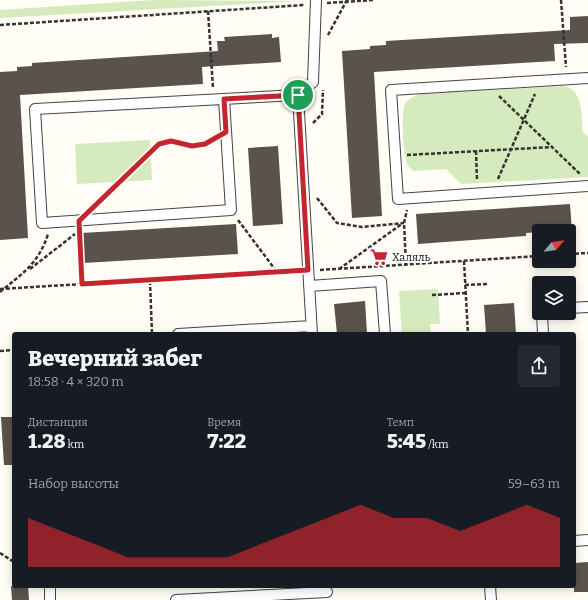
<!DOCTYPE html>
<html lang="ru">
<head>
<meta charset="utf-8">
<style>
	:root { --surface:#171b24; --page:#242831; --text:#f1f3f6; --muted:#9ea1a6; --accent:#c4262e }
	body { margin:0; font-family:Bitter,serif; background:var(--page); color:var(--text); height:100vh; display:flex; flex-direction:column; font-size:15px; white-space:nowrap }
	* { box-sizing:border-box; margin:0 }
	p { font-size:13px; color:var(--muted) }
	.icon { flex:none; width:22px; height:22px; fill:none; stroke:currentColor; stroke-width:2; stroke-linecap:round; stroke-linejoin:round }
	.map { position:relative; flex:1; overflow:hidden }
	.panel { position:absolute; left:12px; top:332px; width:564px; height:256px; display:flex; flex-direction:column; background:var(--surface); border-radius:4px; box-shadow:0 2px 10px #0003 }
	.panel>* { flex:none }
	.needle { width:26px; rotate:61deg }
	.controls { position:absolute; left:532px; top:224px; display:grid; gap:8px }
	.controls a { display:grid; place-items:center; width:44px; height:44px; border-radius:4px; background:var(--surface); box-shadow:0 2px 10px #0003; font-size:20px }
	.pin { position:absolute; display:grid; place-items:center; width:34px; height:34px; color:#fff; margin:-17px; border:2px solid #fff; border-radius:50%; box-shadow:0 1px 4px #0007 }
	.round { display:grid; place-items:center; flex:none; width:42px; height:42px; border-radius:4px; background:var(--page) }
	.headline { display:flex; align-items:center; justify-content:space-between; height:68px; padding:0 16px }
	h1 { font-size:22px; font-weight:800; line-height:30px }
	.stats { display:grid; grid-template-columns:repeat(3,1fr); gap:6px; height:68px; padding:4px 16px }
	.stats div { display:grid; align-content:center }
	.stats b { font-size:20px; font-weight:800 }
	.stats small { font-size:11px; font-weight:400 }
	.stats p { font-size:11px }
	.chart { height:112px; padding:8px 16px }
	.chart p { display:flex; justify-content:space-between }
	.chart svg { width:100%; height:72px; margin-top:4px; fill:var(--accent); opacity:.7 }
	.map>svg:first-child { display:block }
</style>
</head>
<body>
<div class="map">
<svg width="588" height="600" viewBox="0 0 588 600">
	<rect width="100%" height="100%" fill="#fffdf5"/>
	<path fill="#d5ebbd" d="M 153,0 L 298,1 L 0,18 L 0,10 Z
		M 564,86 C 584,90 581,117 583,133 L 588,136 L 588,177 L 461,184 L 446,169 L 414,171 C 410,168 407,166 406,161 C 403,153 401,112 405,104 C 408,98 415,96 421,94 Z
		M 150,140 L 152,180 L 77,184 L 75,144 Z
		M 438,289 L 440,324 L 430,324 L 431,334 L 402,334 L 399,291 Z"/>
	<path fill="#5a524d" d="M 588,16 L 588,43 L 554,44 L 555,61 L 374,72 L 382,216 L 352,218 L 342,51 L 370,49 L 370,46 L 386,45 L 386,41 L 570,30 L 570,17 Z
		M 272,34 L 272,38 L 279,37 L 281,62 L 202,67 L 203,84 L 20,95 L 28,238 L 0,240 L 0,72 L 17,71 L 17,67 L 32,66 L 32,63 L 218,51 L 217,41 L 225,41 L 224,37 Z
		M 278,146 L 283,224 L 253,226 L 248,148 Z
		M 570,204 L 572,231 L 539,231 L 539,232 L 526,233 L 526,236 L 418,244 L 416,214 Z
		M 236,224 L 238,254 L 83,263 L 81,233 Z
		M 365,301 L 367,334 L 337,334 L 334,304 Z
		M 514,303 L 516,334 L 486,334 L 484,305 Z
		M 1,417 L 14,417 L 14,465 L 4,465 Z
		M 588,562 L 588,592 L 574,592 L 574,563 Z
		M 11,586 L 28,586 L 29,600 L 12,600 Z"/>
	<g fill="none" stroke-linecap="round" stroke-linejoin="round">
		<g stroke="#444" stroke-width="12">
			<path id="lane" d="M 588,78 L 391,90 L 398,199 L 588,186
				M 298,95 L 312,334
				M 224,99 L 231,210 L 42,223 L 35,109 L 298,95 L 313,82 L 316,0
				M 309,286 L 381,281 L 385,334
				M 569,308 L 588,307
				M 542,313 L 543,334
				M 178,334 L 311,326
				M 574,541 L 588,540
				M 50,586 L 50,600
				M 490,586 L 491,600
				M 176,600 L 327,592"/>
		</g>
		<path stroke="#333" stroke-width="2.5" stroke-dasharray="4 2" stroke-linecap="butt" d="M 561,0 L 566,67
			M 327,3 L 373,0
			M 208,11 L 213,88
			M 0,25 L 304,5
			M 328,35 L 347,0
			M 499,96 L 580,174
			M 313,123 L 322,114 L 323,90
			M 476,151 L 477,181
			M 407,155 L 552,147
			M 498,179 L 535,94
			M 317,198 L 337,223 L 362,227 L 404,223
			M 94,207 L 159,144 C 163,143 168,141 172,141 C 190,142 196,149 214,139
			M 238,220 L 277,272
			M 80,233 L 83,284
			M 569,254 L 588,253
			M 464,261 L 468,334
			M 406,265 L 404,223 L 407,210
			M 30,269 L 75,234
			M 339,269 L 403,223
			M 320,270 L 539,256
			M 150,281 L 152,334
			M 465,285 L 488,284
			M 0,289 L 297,271
			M 0,292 C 22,274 39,263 48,234
			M 432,295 L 466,293
			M 0,351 L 14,350
			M 0,553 L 14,562"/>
		<use href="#lane" stroke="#fff" stroke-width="10"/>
	</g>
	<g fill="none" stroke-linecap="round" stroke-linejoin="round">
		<g stroke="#fff" stroke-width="8">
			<path id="route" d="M 298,95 L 308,270 L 82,284 L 79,221 L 159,144 L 171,141 L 192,146 L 205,144 L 226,132 L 224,99 Z"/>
		</g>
		<use href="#route" stroke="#c4262e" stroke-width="5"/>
	</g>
	<defs>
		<g id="supermarket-bare" transform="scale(1.38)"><path d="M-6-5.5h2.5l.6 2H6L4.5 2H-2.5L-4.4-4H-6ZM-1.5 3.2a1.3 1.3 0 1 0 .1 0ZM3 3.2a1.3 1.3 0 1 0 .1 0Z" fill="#c4262e" stroke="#fff" stroke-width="2.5" paint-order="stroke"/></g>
	</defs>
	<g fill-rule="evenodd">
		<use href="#supermarket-bare" x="379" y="257"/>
	</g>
	<g text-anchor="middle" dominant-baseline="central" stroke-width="4" stroke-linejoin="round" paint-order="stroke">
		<g font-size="11" fill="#111" stroke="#fff" text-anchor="start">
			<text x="392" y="257">Халяль</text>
		</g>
	</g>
</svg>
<div class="controls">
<a><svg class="needle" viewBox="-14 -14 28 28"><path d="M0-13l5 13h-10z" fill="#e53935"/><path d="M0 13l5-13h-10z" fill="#9ea1a6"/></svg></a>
<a><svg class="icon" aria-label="layers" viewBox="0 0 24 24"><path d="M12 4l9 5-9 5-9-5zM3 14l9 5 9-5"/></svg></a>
</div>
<div class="pin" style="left:298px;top:95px;background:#1e9e55"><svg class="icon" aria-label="arrive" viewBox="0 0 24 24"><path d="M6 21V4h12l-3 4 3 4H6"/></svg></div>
<section class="panel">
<div class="headline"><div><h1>Вечерний забег</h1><p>18:58 · 4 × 320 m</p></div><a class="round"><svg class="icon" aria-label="share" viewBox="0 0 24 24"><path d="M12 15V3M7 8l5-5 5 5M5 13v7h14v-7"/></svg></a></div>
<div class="stats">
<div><p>Дистанция</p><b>1.28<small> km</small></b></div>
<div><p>Время</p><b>7:22</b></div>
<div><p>Темп</p><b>5:45<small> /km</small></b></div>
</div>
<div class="chart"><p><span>Набор высоты</span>59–63 m</p>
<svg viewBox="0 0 160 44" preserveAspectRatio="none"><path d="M0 44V14L10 22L20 30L30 38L40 38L50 38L60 38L70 30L80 22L90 14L100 6L110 14L120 14L130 22L140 14L150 6L160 14V44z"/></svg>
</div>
</section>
</div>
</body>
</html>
